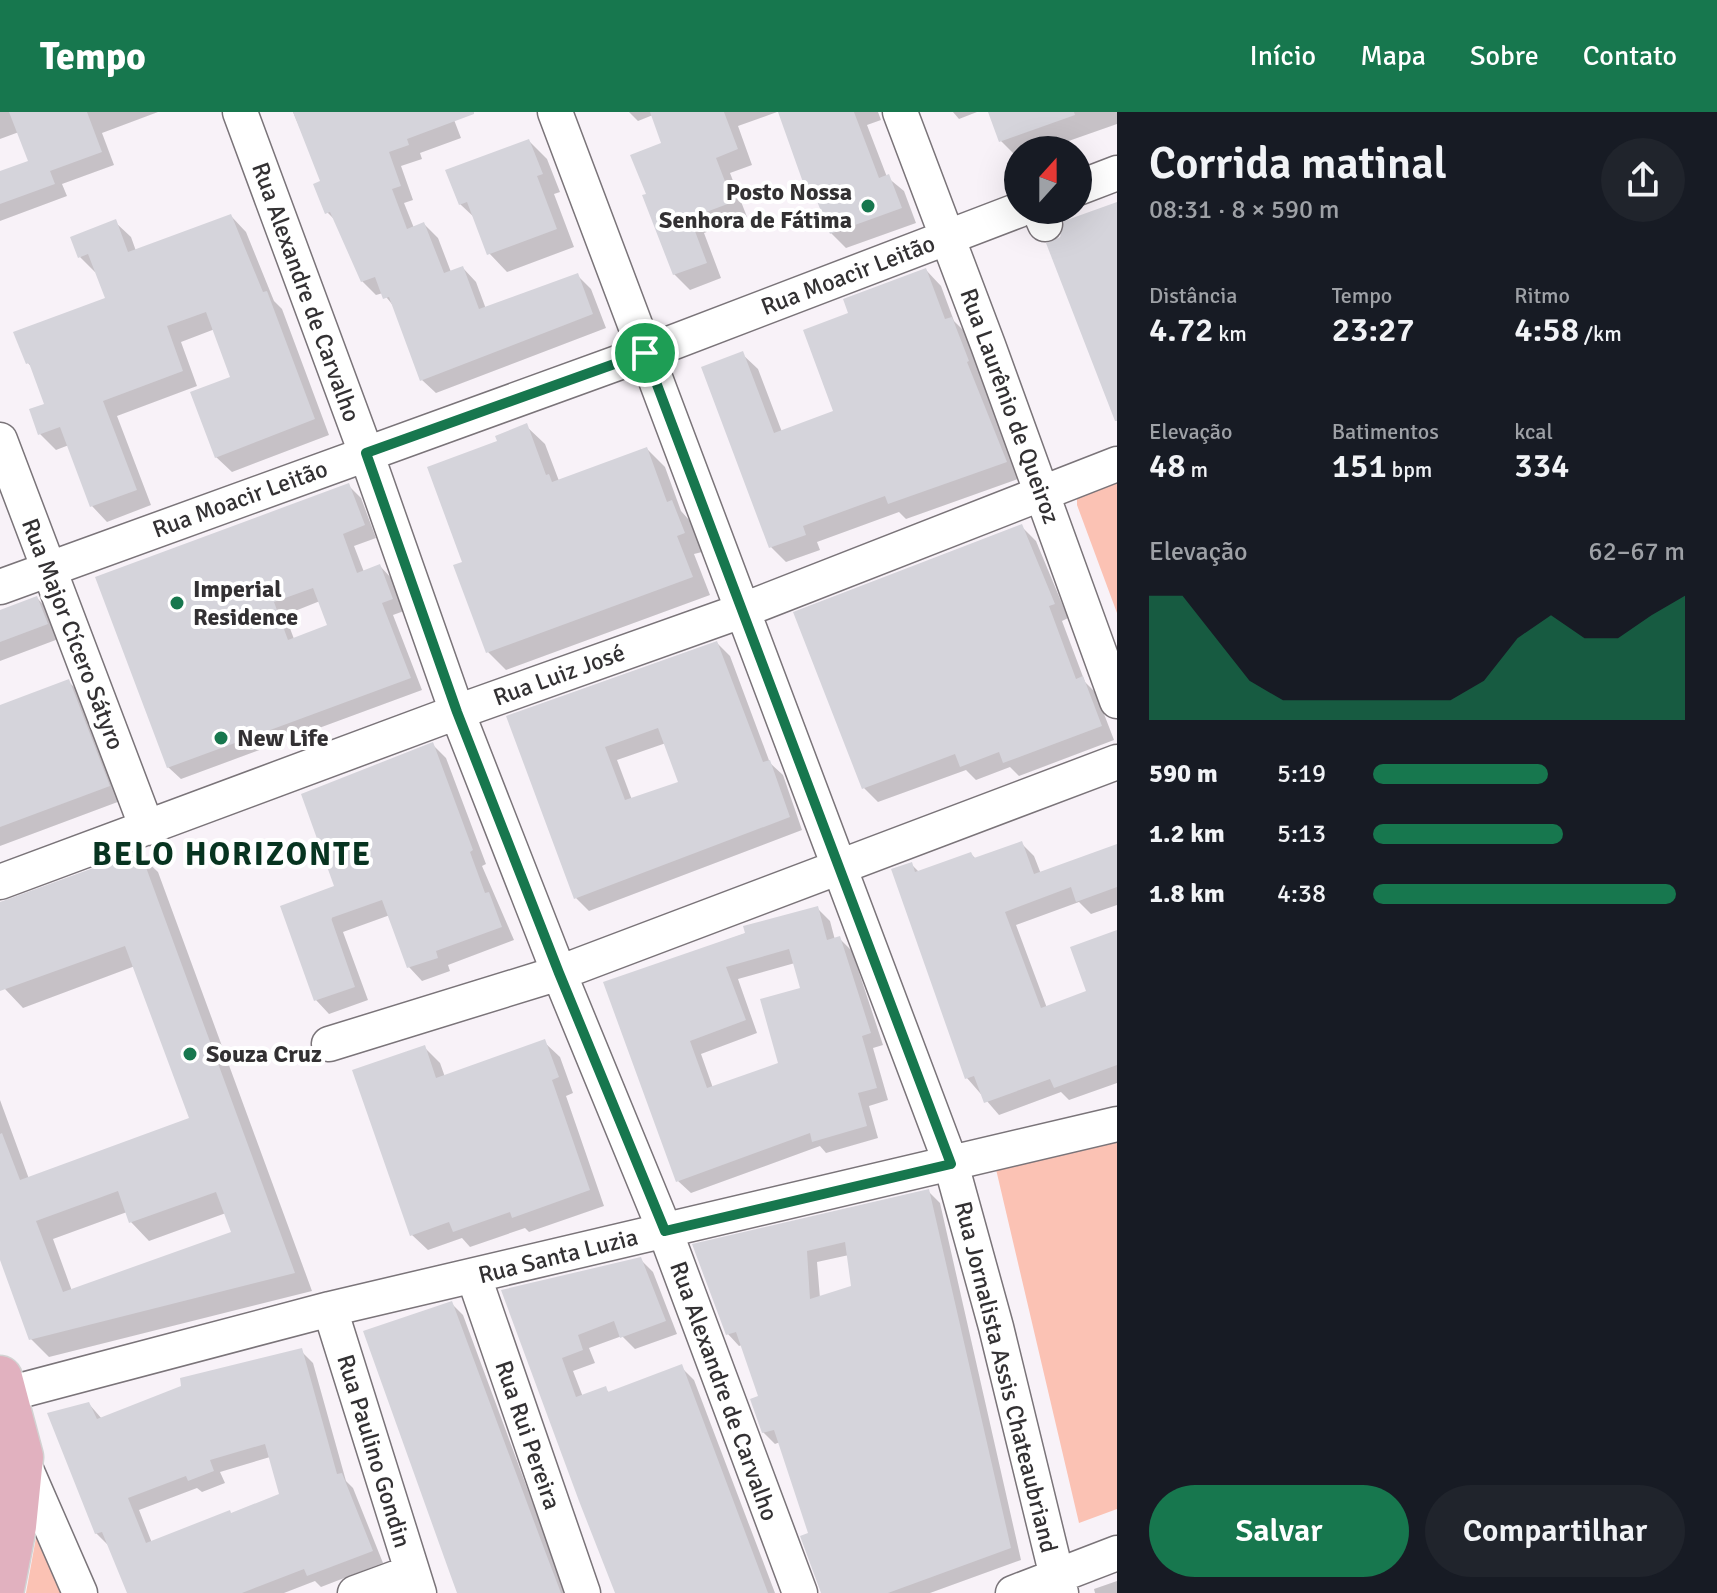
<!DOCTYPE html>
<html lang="pt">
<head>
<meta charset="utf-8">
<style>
	:root { --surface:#171b24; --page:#20242c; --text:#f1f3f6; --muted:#9ea1a6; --accent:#17774e }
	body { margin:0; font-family:Signika,sans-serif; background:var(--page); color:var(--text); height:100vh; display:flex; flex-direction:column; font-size:30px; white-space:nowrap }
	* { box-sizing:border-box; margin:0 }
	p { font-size:26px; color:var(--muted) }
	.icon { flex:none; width:44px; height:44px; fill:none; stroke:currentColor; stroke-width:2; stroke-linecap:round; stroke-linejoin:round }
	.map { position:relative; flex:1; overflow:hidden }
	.panel { display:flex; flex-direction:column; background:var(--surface); width:600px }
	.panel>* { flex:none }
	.needle { width:52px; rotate:21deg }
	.fabs { position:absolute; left:1004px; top:24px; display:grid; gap:16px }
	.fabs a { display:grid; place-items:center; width:88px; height:88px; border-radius:50%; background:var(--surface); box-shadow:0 8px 32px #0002; font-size:40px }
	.pin { position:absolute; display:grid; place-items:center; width:68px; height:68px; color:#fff; margin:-34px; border:4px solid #fff; border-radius:50%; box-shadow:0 2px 8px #0007 }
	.round { display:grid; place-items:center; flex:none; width:84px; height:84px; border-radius:42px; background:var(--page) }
	.overview { display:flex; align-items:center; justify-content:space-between; height:136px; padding:0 32px }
	h1 { font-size:44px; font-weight:600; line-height:60px }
	.figures { display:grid; grid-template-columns:repeat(3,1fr); gap:12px; height:136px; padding:8px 32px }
	.figures div { display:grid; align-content:center }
	.figures b { font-size:34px; font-weight:600 }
	.figures small { font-size:22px; font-weight:400 }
	.figures p { font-size:22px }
	.chart { height:224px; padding:16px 32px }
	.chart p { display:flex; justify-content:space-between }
	.chart svg { width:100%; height:144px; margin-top:8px; fill:var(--accent); opacity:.7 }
	.primary-button { display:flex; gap:16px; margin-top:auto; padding:16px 32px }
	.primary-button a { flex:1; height:92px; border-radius:48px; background:var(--accent); color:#fff; font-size:32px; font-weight:600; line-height:92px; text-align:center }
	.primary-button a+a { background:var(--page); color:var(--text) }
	ul { padding:0 32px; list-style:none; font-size:26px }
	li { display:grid; grid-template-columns:128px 96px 1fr; align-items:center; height:60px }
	li i { height:20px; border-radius:10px; background:var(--accent) }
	header { display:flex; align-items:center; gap:48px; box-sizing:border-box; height:112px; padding:0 40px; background:var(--accent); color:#fff }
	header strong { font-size:38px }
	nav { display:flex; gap:44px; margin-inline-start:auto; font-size:28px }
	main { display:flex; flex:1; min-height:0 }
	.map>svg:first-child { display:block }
</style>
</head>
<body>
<header>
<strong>Tempo</strong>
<nav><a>Início</a><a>Mapa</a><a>Sobre</a><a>Contato</a></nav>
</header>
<main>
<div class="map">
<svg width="1117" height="1481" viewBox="0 0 1117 1481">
	<rect width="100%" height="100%" fill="#f8f2f8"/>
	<path fill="#fbc2b4" d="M 1117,365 L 1117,501 L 1077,393 L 1077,383 Z
		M 1117,1024 L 1117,1397 L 1079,1411 L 995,1053 Z
		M 39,1409 L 68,1481 L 26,1481 Z"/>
	<path fill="#0003" fill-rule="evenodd" d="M 0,0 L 158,0 L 102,21 L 114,53 L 62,72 L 67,84 L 0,109 L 0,61 L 30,50 L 19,20 L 0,27 Z
		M 293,0 L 451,0 L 461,26 L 420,41 L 422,47 L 401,54 L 413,88 L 404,91 L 414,116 L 424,112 L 438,126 L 451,160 L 463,156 L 476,170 L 486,197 L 577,163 L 591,177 L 606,216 L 436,281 L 422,268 L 395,196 L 383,181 L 376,183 L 362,169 L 338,111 L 327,100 L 323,70 Z
		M 629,0 L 777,0 L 738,14 L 752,53 L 730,61 L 747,105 L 704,121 L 721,166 L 690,178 L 674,162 L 648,83 L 664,32 L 653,3 L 638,9 Z
		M 780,0 L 878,0 L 881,8 L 867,13 L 887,65 L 904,79 L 916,111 L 846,136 L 831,121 L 818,86 L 807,75 Z
		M 953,0 L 977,0 L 959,7 Z
		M 991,0 L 1117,0 L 1117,12 L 1043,38 L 1018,38 L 1018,46 L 1001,29 Z
		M 529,29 L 547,47 L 560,80 L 554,82 L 574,135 L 507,160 L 489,141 L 477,108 L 460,92 Z
		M 231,104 L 246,120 L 274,189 L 282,197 L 329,323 L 232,360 L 216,345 L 233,266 L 215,217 L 181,230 L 197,274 L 117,304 L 151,393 L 107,410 L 92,394 L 69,333 L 56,338 L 40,322 L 47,293 L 33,257 L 28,251 L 108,187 L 97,159 L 95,160 L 80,145 L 115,110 L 131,125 L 136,139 Z
		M 926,158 L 941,174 L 954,209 L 967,222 L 983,265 L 981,266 L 1021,366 L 906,407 L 899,400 L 817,430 L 820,438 L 786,450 L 771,435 L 742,242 L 758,257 L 782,320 L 836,300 L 851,202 Z
		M 526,314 L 545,332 L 559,369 L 647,337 L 665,355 L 681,399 L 690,409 L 702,440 L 694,442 L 710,483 L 506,558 L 488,540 L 464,451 L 500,330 Z
		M 349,374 L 361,386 L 376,426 L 354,434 L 364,460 L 380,454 L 392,467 L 404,499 L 393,503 L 422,578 L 181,667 L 168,655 L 97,466 ZM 320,489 L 330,514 L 294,527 L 285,503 Z
		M 1021,414 L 1036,429 L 1068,506 L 1062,509 L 1085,570 L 1096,581 L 1114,628 L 1019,664 L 1010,655 L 976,668 L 966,658 L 878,690 L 864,676 Z
		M 37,486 L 51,501 L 61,526 L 0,549 L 0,500 Z
		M 717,531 L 730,544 L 770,651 L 783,663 L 802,718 L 589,799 L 576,786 L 509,605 ZM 666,631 L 680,672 L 632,688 L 617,648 Z
		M 69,570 L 83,584 L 123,688 L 0,734 L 0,595 Z
		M 433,633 L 446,646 L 486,752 L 482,754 L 514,828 L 448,853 L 450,859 L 422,869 L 409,855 L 390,803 L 343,820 L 368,888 L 329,902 L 316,888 L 337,776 Z
		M 1021,731 L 1034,744 L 1041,762 L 1117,734 L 1117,793 L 1091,802 L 1079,790 L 1016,813 L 1047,896 L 1089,880 L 1117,820 L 1117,971 L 1069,988 L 1061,980 L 999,1003 L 967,966 L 911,752 L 919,760 L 971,742 L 977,748 Z
		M 139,742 L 158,760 L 312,1179 L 49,1245 L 31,1227 L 0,1142 L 0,988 L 29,1067 L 192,1007 L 135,854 L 23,896 L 5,877 L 0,865 L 0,791 ZM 127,1100 L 131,1110 L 149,1129 L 226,1101 L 233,1121 L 72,1179 L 53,1127 Z
		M 817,796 L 830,809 L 835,828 L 839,826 L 852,839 L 883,933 L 873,936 L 888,988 L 869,994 L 878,1026 L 826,1041 L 820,1034 L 691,1081 L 678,1069 L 606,871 ZM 795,851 L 802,877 L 780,952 L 713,976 L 701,942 L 757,921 L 738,867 Z
		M 544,930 L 560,945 L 573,981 L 566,984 L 604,1094 L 529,1120 L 525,1116 L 470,1135 L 462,1126 L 428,1138 L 412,1123 L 424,935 L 440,951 L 445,965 Z
		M 928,1079 L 940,1091 L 1021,1448 L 930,1481 L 823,1481 L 811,1422 L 780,1330 L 775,1332 L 763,1320 L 761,1286 L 742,1233 L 739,1234 L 728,1222 L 695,1134 ZM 849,1143 L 853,1175 L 820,1186 L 817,1150 Z
		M 640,1147 L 653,1160 L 677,1222 L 635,1237 L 622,1224 L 589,1236 L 595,1251 L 573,1259 L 583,1285 L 605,1277 L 610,1281 L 681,1255 L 694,1268 L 775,1481 L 616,1481 L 504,1179 Z
		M 451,1191 L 463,1203 L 566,1481 L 460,1481 Z
		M 301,1239 L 313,1251 L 346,1369 L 353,1376 L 383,1451 L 321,1475 L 315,1469 L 284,1481 L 129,1481 L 108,1433 L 96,1421 L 89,1292 L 102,1307 ZM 270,1345 L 282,1383 L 152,1431 L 139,1398 L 197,1376 L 202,1380 L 225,1371 L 220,1360 Z
		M 1117,1469 L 1117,1481 L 1095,1481 L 1094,1477 Z"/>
	<path fill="#d5d4db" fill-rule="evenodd" d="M 9,0 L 87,0 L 102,40 L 50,59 L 55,72 L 0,92 L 0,59 L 28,49 Z
		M 293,0 L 474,0 L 474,2 L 407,27 L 409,33 L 389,40 L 401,74 L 392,77 L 407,117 L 424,110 L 444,161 L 463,154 L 479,197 L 578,161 L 593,202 L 420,269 L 389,185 L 383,187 L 375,165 L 361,170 L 330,100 L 325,102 L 313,72 L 320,69 Z
		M 650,0 L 724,0 L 738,37 L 716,46 L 733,90 L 690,106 L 707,151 L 673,163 L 642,83 L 646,82 L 630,43 L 661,31 Z
		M 778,0 L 854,0 L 879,66 L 889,62 L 902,96 L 830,122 L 811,74 L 805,76 Z
		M 988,0 L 1074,0 L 1075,3 L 999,30 Z
		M 529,27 L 543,62 L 537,64 L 557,117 L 487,143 L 467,90 L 459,93 L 445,58 Z
		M 1117,90 L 1117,309 L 1115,309 L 1046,131 L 1060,125 L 1064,109 Z
		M 231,102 L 263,180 L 267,179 L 315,307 L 215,346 L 190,280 L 230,265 L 206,200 L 167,214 L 183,259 L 103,289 L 137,378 L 90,395 L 60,315 L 38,323 L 29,297 L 44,292 L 29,251 L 26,252 L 13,220 L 105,186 L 88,142 L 78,146 L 70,125 L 116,107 L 128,140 Z
		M 926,156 L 945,207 L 952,205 L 969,249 L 967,250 L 1007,350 L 888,392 L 885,384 L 803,414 L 806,423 L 769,436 L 701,255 L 743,239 L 774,321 L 833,299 L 803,218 L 848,201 L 843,187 Z
		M 527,311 L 546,363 L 549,362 L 552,370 L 647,335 L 667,390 L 672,388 L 685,421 L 677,424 L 693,465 L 486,541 L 453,453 L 462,450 L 427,355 L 497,329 L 495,324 Z
		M 349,371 L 365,413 L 343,422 L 357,461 L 380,452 L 393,487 L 382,491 L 411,566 L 167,656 L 95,465 ZM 313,476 L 327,513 L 288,528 L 274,490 Z
		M 1022,412 L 1055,492 L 1049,494 L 1076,567 L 1083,564 L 1102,614 L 1003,651 L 999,640 L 960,655 L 955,642 L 862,677 L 793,500 Z
		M 37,484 L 48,512 L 0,530 L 0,498 Z
		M 717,529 L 763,650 L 770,648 L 790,705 L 574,787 L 506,604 ZM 658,616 L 678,670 L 625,688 L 605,635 Z
		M 69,567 L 110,674 L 0,715 L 0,593 Z
		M 433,630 L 473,738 L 470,740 L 485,781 L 489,780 L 502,815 L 436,839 L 438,846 L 407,856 L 382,788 L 331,806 L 355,875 L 314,889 L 280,794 L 334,774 L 301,682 Z
		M 1022,729 L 1034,762 L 1117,732 L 1117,775 L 1076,790 L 1071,775 L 1005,800 L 1041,896 L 1086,879 L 1070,835 L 1117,818 L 1117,953 L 1054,976 L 1050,967 L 984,991 L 974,964 L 965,967 L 891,757 L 912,750 L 915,760 L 971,740 L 974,746 Z
		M 140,739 L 295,1161 L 29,1228 L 0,1148 L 0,1022 L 2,1021 L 20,1068 L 189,1006 L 125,834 L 0,879 L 0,790 ZM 118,1079 L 129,1111 L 216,1080 L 231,1120 L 63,1180 L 36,1109 Z
		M 818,794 L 827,828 L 840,824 L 871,921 L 862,924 L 877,976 L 858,981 L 867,1014 L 812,1030 L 810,1021 L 676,1070 L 603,870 L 745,821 L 743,814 ZM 789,837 L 800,876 L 760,887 L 778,951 L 707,976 L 690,929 L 746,908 L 726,855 Z
		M 545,927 L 559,965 L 552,968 L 590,1078 L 512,1106 L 510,1100 L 453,1120 L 449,1110 L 410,1124 L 352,958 L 425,933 L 436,966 Z
		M 929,1077 L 1011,1436 L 888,1481 L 821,1481 L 800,1424 L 808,1421 L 774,1318 L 762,1321 L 750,1287 L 758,1284 L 736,1220 L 726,1223 L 692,1132 ZM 845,1130 L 851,1174 L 810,1187 L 807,1139 Z
		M 641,1145 L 666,1209 L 620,1226 L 614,1209 L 578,1223 L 583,1238 L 562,1246 L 576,1285 L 606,1274 L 608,1280 L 682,1252 L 768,1481 L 615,1481 L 579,1389 L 501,1178 Z
		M 452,1189 L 545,1439 L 561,1481 L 457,1481 L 449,1459 L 363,1219 Z
		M 302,1236 L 337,1362 L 342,1361 L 373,1439 L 307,1464 L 304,1457 L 242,1481 L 127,1481 L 102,1420 L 95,1422 L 47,1301 L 89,1290 L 97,1307 L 181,1274 L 180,1266 ZM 265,1332 L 279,1382 L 231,1401 L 230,1398 L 146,1431 L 128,1386 L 186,1364 L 188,1369 L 214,1359 L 210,1348 Z"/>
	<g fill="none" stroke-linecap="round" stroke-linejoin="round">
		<g stroke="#7a7479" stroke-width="37">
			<path id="minor" d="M 240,0 L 366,341 L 457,600 L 559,861 L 665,1119 L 800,1481
				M 555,0 L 951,1052 L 996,1215 L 1061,1481
				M 900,0 L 988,233 L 1117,589
				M 1078,76 L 1117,61
				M 1039,98 L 1045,112
				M 0,328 L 147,716
				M 0,475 L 645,241 L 1019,98
				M 0,770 L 457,600 L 741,499 L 1117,352
				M 329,932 L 559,861 L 1117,650
				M 474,1165 L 583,1481
				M 330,1197 L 419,1481
				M 0,1284 L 330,1197 L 1117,1012
				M 21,1346 L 80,1481
				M 355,1481 L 412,1460
				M 1013,1481 L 1117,1441"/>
		</g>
		<g stroke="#d2d2d2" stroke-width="47">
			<path id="major" d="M 0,1266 L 21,1345 L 14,1414 L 1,1481"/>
		</g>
		<use href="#minor" stroke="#fff" stroke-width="34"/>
		<use href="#major" stroke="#e1b1bf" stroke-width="44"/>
	</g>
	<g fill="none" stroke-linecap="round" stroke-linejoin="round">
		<g stroke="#fff" stroke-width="16">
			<path id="route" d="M 645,241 L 951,1052 L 665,1119 L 559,861 L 457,600 L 366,341 Z"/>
		</g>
		<use href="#route" stroke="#17774e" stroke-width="10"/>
	</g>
	<g fill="#17774e" stroke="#fff" stroke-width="3">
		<circle cx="868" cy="94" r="8"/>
		<circle cx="177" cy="491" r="8"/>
		<circle cx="221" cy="626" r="8"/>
		<circle cx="190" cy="942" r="8"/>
	</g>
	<g text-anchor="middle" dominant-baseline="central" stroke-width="8" stroke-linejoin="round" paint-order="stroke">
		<g font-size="24" font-weight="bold" fill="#333133" stroke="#fff" text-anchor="start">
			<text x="852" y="80" text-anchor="end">Posto Nossa<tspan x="852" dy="28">Senhora de Fátima</tspan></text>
			<text x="193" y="477">Imperial<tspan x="193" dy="28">Residence</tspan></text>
			<text x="237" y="626">New Life</text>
			<text x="206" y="942">Souza Cruz</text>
		</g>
		<g font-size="24" fill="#333133" stroke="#fff">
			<text transform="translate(848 163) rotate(-21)">Rua Moacir Leitão</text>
			<text transform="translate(306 180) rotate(70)">Rua Alexandre de Carvalho</text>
			<text transform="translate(1010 294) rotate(70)">Rua Laurênio de Queiroz</text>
			<text transform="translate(240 387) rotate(-20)">Rua Moacir Leitão</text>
			<text transform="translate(73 522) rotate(69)">Rua Major Cícero Sátyro</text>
			<text transform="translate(559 563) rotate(-20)">Rua Luiz José</text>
			<text transform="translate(558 1144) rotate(-14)">Rua Santa Luzia</text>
			<text transform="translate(1006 1265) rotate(76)">Rua Jornalista Assis Chateaubriand</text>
			<text transform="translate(724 1279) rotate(70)">Rua Alexandre de Carvalho</text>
			<text transform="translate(528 1323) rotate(71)">Rua Rui Pereira</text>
			<text transform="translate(374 1339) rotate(73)">Rua Paulino Gondin</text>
		</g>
		<g font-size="32" font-weight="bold" letter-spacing="2" fill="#073420" stroke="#fff">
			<text x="232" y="742">BELO HORIZONTE</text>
		</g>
	</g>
</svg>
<div class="fabs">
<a><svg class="needle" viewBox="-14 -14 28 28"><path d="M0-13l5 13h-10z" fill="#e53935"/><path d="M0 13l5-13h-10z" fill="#9ea1a6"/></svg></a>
</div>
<div class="pin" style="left:645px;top:241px;background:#1e9e55"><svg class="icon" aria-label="arrive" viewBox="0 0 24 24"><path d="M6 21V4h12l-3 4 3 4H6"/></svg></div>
</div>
<section class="panel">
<div class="overview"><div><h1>Corrida matinal</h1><p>08:31 · 8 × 590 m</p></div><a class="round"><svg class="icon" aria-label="share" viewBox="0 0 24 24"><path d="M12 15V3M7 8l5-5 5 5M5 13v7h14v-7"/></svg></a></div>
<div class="figures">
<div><p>Distância</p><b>4.72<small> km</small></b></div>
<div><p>Tempo</p><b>23:27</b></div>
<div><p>Ritmo</p><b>4:58<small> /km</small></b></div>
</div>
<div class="figures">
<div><p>Elevação</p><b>48<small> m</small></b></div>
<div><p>Batimentos</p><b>151<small> bpm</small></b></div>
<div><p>kcal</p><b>334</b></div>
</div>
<div class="chart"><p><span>Elevação</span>62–67 m</p>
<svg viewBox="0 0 160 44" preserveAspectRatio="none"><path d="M0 44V6L10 6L20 19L30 32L40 38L50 38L60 38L70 38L80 38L90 38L100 32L110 19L120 12L130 19L140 19L150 12L160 6V44z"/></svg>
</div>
<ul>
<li><b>590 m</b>5:19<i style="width:56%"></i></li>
<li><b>1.2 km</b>5:13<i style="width:61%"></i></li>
<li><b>1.8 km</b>4:38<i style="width:97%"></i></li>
</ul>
<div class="primary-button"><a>Salvar</a><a>Compartilhar</a></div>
</section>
</main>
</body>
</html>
